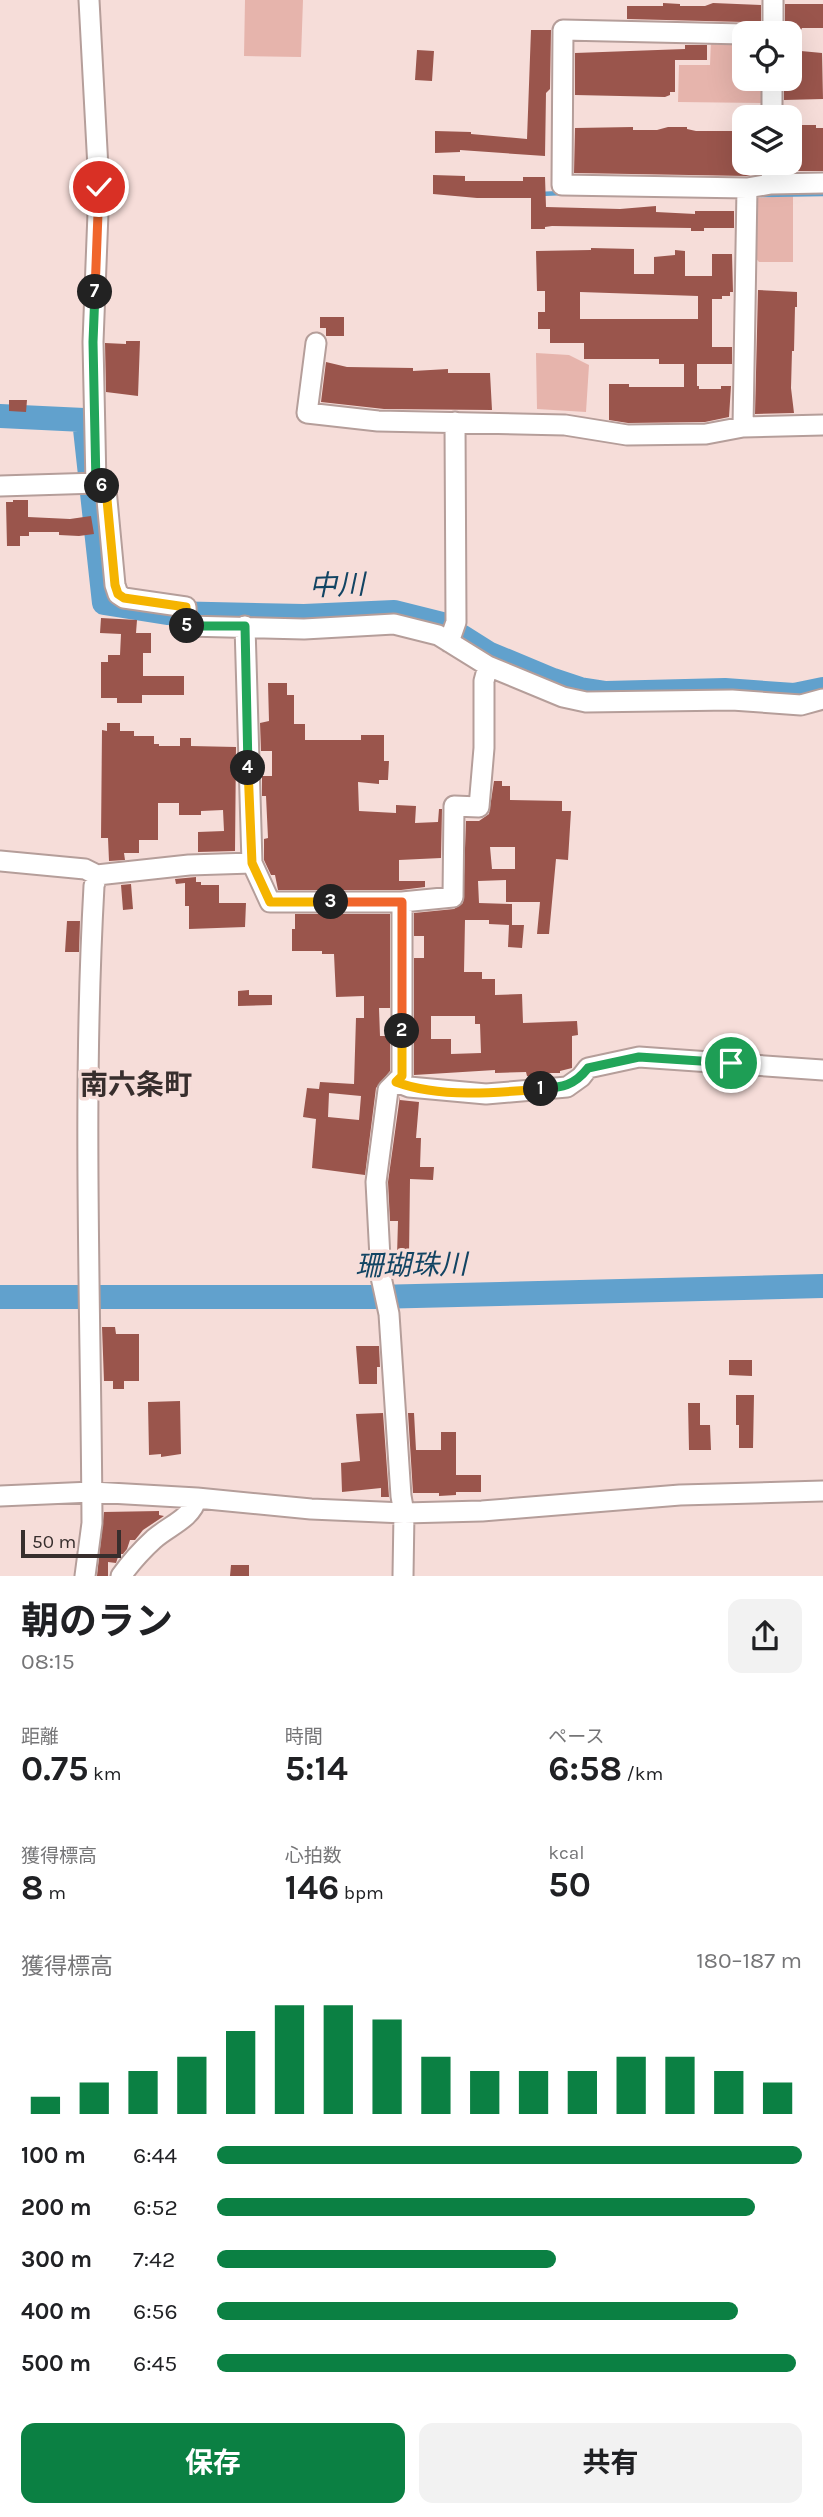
<!DOCTYPE html>
<html lang="ja">
<head>
<meta charset="utf-8">
<style>
	:root { --surface:#fff; --page:#f2f2f2; --text:#202124; --muted:#757577; --accent:#0b8043 }
	body { margin:0; font-family:Karla,"Noto Sans JP",sans-serif; background:var(--page); color:var(--text); height:100vh; display:flex; flex-direction:column; font-size:26px; white-space:nowrap }
	* { box-sizing:border-box; margin:0 }
	p { font-size:23px; color:var(--muted) }
	.icon { flex:none; width:38px; height:38px; fill:none; stroke:currentColor; stroke-width:2; stroke-linecap:round; stroke-linejoin:round }
	.map { position:relative; height:1576px; overflow:hidden }
	.side { display:flex; flex-direction:column; background:var(--surface); flex:1 }
	.side>* { flex:none }
	.controls { position:absolute; left:732px; top:21px; display:grid; gap:14px }
	.controls a { display:grid; place-items:center; width:70px; height:70px; border-radius:14px; background:var(--surface); box-shadow:0 7px 28px #0002; font-size:35px }
	.scale { position:absolute; left:21px; bottom:18px; width:100px; box-sizing:border-box; padding-left:7px; border:4px solid #372e2d; border-top:0; font-size:19px; line-height:24px; white-space:nowrap; color:#372e2d; -webkit-text-stroke:5px #f6ddd9; paint-order:stroke }
	.pin { position:absolute; display:grid; place-items:center; width:60px; height:60px; color:#fff; margin:-30px; border:4px solid #fff; border-radius:50%; box-shadow:0 2px 7px #0007 }
	.km { position:absolute; width:35px; height:35px; margin:-18px; border-radius:50%; background:#222; color:#fff; font-size:19px; line-height:35px; text-align:center }
	.round { display:grid; place-items:center; flex:none; width:74px; height:74px; border-radius:14px; background:var(--page) }
	.summary { display:flex; align-items:center; justify-content:space-between; height:119px; padding:0 21px }
	h1 { font-size:38px; font-weight:700; line-height:52px }
	.figures { display:grid; grid-template-columns:repeat(3,1fr); gap:10px; height:119px; padding:7px 21px }
	.figures div { display:grid; align-content:center }
	.figures b { font-size:35px; font-weight:700 }
	.figures small { font-size:19px; font-weight:400 }
	.figures p { font-size:19px }
	.chart { height:196px; padding:14px 21px }
	.chart p { display:flex; justify-content:space-between }
	.chart svg { width:100%; height:126px; margin-top:7px; stroke:var(--accent); stroke-width:6 }
	.primary-button { display:flex; gap:14px; margin-top:auto; padding:14px 21px }
	.primary-button a { flex:1; height:80px; border-radius:14px; background:var(--accent); color:#fff; font-size:28px; font-weight:700; line-height:80px; text-align:center }
	.primary-button a+a { background:var(--page); color:var(--text) }
	ul { padding:0 21px; list-style:none; font-size:23px }
	li { display:grid; grid-template-columns:112px 84px 1fr; align-items:center; height:52px }
	li i { height:18px; border-radius:9px; background:var(--accent) }
	.map>svg:first-child { display:block }
</style>
</head>
<body>
<div class="map">
<svg width="823" height="1576" viewBox="0 0 823 1576">
	<rect width="100%" height="100%" fill="#f6ddd9"/>
	<path fill="#e6b4ac" d="M 245,0 L 303,0 L 301,57 L 244,56 Z
		M 711,40 L 744,40 L 744,79 L 769,79 L 769,93 L 762,103 L 678,102 L 679,65 L 710,65 Z
		M 793,196 L 793,262 L 759,262 L 753,255 L 754,198 Z
		M 536,353 L 569,355 L 589,365 L 586,412 L 537,409 Z"/>
	<g fill="none" stroke-linecap="round" stroke-linejoin="round">
		<path stroke="#61a1cd" stroke-width="4.5" d="M 540,194 L 563,193
			M 761,195 L 823,194"/>
		<path stroke="#61a1cd" stroke-width="24" d="M 0,416 L 84,420 L 104,603 L 167,613 L 304,616 L 394,612 L 442,624 L 488,653 L 553,680 L 580,689 L 606,693 L 725,690 L 794,695 L 823,689
			M 0,1297 L 374,1297 L 823,1286"/>
	</g>
	<path fill="#9a554c" fill-rule="evenodd" d="M 663,3 L 680,4 L 680,6 L 705,6 L 713,3 L 761,5 L 761,26 L 753,26 L 744,22 L 627,19 L 627,6 L 663,6 Z
		M 785,4 L 823,4 L 823,28 L 802,28 L 801,30 L 801,51 L 822,53 L 823,99 L 784,100 L 784,84 L 787,84 L 789,80 L 789,30 L 785,30 Z
		M 531,30 L 551,30 L 550,89 L 546,93 L 545,156 L 460,150 L 460,152 L 435,153 L 435,131 L 471,132 L 471,134 L 527,139 Z
		M 685,45 L 707,45 L 707,60 L 675,60 L 675,92 L 670,92 L 670,95 L 665,97 L 575,95 L 575,53 L 685,49 Z
		M 417,50 L 434,51 L 432,81 L 415,80 Z
		M 789,125 L 816,125 L 816,128 L 823,128 L 823,171 L 788,171 Z
		M 633,127 L 633,130 L 657,130 L 668,127 L 687,127 L 687,129 L 696,131 L 739,131 L 739,160 L 740,163 L 760,163 L 759,173 L 746,176 L 574,173 L 575,128 Z
		M 433,175 L 465,176 L 465,181 L 523,181 L 523,177 L 545,177 L 546,207 L 620,209 L 656,206 L 656,212 L 695,214 L 695,211 L 734,211 L 734,228 L 704,228 L 704,231 L 691,231 L 691,228 L 552,226 L 545,227 L 545,229 L 531,229 L 531,198 L 477,198 L 433,194 Z
		M 591,248 L 634,249 L 634,274 L 654,274 L 654,257 L 675,255 L 675,250 L 685,251 L 685,276 L 712,276 L 712,254 L 732,254 L 733,292 L 730,292 L 730,296 L 722,296 L 722,299 L 712,299 L 712,347 L 732,347 L 732,364 L 697,364 L 697,386 L 699,386 L 699,389 L 721,389 L 721,386 L 731,386 L 729,417 L 705,422 L 628,423 L 609,420 L 609,384 L 629,384 L 629,387 L 684,387 L 684,364 L 659,364 L 659,359 L 584,359 L 584,343 L 550,343 L 550,329 L 538,329 L 538,312 L 545,312 L 545,291 L 537,291 L 536,251 L 591,250 ZM 580,292 L 698,296 L 698,319 L 580,319 Z
		M 758,290 L 797,292 L 797,307 L 795,307 L 794,351 L 792,351 L 791,388 L 794,413 L 755,414 Z
		M 320,317 L 344,317 L 344,336 L 326,336 L 326,328 L 320,328 Z
		M 126,341 L 140,341 L 138,396 L 106,392 L 105,343 L 126,344 Z
		M 326,362 L 347,367 L 413,368 L 413,371 L 448,369 L 448,373 L 490,373 L 492,410 L 384,409 L 321,402 Z
		M 9,400 L 27,400 L 26,412 L 9,411 Z
		M 13,500 L 28,500 L 28,517 L 70,519 L 91,516 L 94,534 L 79,536 L 59,535 L 59,532 L 29,532 L 29,536 L 20,536 L 20,546 L 7,546 L 6,502 L 13,502 Z
		M 101,618 L 137,620 L 136,633 L 151,633 L 151,653 L 143,653 L 143,676 L 184,676 L 184,695 L 142,695 L 142,703 L 117,703 L 117,698 L 101,698 L 101,662 L 108,662 L 108,655 L 120,655 L 121,634 L 100,633 Z
		M 268,683 L 287,683 L 287,695 L 294,695 L 294,724 L 305,724 L 305,740 L 361,740 L 361,735 L 384,735 L 384,761 L 389,761 L 388,780 L 379,780 L 379,784 L 358,782 L 359,811 L 396,813 L 396,805 L 416,806 L 415,823 L 438,822 L 439,809 L 442,809 L 441,858 L 399,860 L 399,881 L 425,881 L 425,887 L 401,890 L 278,890 L 275,875 L 271,875 L 264,860 L 264,839 L 268,838 L 266,796 L 262,796 L 262,776 L 272,776 L 272,751 L 261,751 L 260,723 L 269,721 Z
		M 107,723 L 120,723 L 120,731 L 134,731 L 134,736 L 154,736 L 154,744 L 159,744 L 159,746 L 180,746 L 180,738 L 191,738 L 191,746 L 236,747 L 235,851 L 198,852 L 198,832 L 224,831 L 223,810 L 201,811 L 201,815 L 179,815 L 179,803 L 158,803 L 158,840 L 139,840 L 139,853 L 124,853 L 125,860 L 109,861 L 108,838 L 101,838 L 102,730 L 107,731 Z
		M 494,781 L 502,781 L 502,786 L 510,786 L 510,800 L 562,801 L 562,811 L 571,811 L 568,860 L 556,859 L 549,934 L 537,934 L 540,902 L 506,902 L 506,880 L 478,881 L 479,903 L 512,904 L 512,925 L 524,925 L 522,948 L 508,947 L 509,925 L 489,924 L 489,920 L 465,920 L 464,972 L 482,972 L 482,979 L 495,979 L 495,995 L 522,994 L 523,1023 L 577,1021 L 578,1035 L 572,1036 L 572,1068 L 560,1071 L 560,1073 L 540,1073 L 540,1076 L 527,1076 L 526,1072 L 495,1073 L 495,1070 L 414,1075 L 414,958 L 424,958 L 424,936 L 414,936 L 414,913 L 454,909 L 463,903 L 466,821 L 479,821 L 489,814 ZM 490,847 L 515,847 L 515,869 L 492,869 ZM 431,1016 L 475,1016 L 475,1024 L 480,1024 L 481,1053 L 451,1054 L 451,1039 L 431,1039 Z
		M 196,877 L 196,882 L 201,882 L 201,885 L 219,885 L 219,903 L 246,903 L 245,927 L 189,929 L 189,906 L 185,906 L 185,883 L 176,884 L 175,879 Z
		M 131,884 L 133,909 L 123,910 L 121,885 Z
		M 295,914 L 390,914 L 390,1008 L 379,1008 L 380,1036 L 390,1036 L 390,1071 L 376,1088 L 365,1175 L 312,1168 L 316,1119 L 303,1117 L 307,1088 L 319,1089 L 320,1082 L 354,1084 L 356,1018 L 364,1018 L 364,996 L 336,997 L 334,954 L 322,954 L 322,951 L 292,951 L 292,929 L 295,929 ZM 329,1093 L 361,1096 L 359,1120 L 328,1117 Z
		M 67,921 L 80,921 L 79,952 L 65,952 Z
		M 249,990 L 249,995 L 272,995 L 272,1005 L 238,1006 L 238,991 Z
		M 400,1096 L 400,1100 L 419,1102 L 416,1138 L 421,1138 L 420,1167 L 434,1167 L 433,1180 L 410,1179 L 409,1256 L 397,1256 L 398,1221 L 390,1221 L 388,1182 Z
		M 102,1327 L 115,1327 L 116,1334 L 139,1334 L 139,1381 L 124,1381 L 124,1389 L 113,1389 L 113,1381 L 104,1381 Z
		M 356,1346 L 379,1346 L 380,1367 L 377,1367 L 377,1384 L 359,1384 Z
		M 729,1360 L 752,1360 L 752,1376 L 729,1375 Z
		M 736,1395 L 754,1395 L 753,1448 L 739,1448 L 739,1425 L 736,1425 Z
		M 180,1401 L 181,1454 L 161,1457 L 161,1454 L 149,1455 L 148,1402 Z
		M 688,1403 L 700,1403 L 700,1425 L 710,1425 L 711,1450 L 689,1450 Z
		M 383,1413 L 389,1497 L 381,1497 L 381,1488 L 342,1492 L 341,1463 L 360,1461 L 356,1414 Z
		M 408,1413 L 414,1413 L 416,1450 L 441,1450 L 441,1432 L 456,1432 L 456,1475 L 481,1475 L 481,1492 L 456,1492 L 456,1495 L 439,1496 L 439,1493 L 413,1493 Z
		M 159,1511 L 159,1515 L 164,1516 L 143,1530 L 135,1540 L 130,1540 L 127,1549 L 123,1554 L 119,1554 L 116,1563 L 108,1562 L 108,1576 L 97,1576 L 104,1512 Z
		M 231,1565 L 249,1565 L 249,1576 L 230,1576 Z"/>
	<g fill="none" stroke-linecap="round" stroke-linejoin="round">
		<g stroke="#b59e9a" stroke-width="23">
			<path id="minor" d="M 89,0 L 99,187 L 93,342 L 96,485
				M 773,33 L 773,0
				M 744,34 L 563,30 L 562,185 L 747,188 L 771,184 L 823,183
				M 772,117 L 772,79
				M 771,184 L 772,163
				M 316,343 L 307,413 L 378,421 L 565,425 L 627,435 L 706,434 L 743,427 L 823,425
				M 743,427 L 747,188
				M 0,486 L 98,483 L 106,489 L 115,585 L 118,594 L 124,598 L 186,607 L 187,626 L 304,629 L 394,624 L 438,635 L 488,666 L 563,697 L 586,702 L 732,700 L 801,705 L 823,699
				M 245,626 L 252,863 L 270,902 L 402,902 L 453,897 L 454,806 L 479,807 L 484,748 L 484,681 L 488,666
				M 449,642 L 456,622 L 455,422
				M 0,861 L 85,869 L 97,875 L 189,865 L 252,863
				M 402,902 L 402,1076 L 388,1090 L 376,1182 L 381,1277 L 389,1314 L 401,1496 L 404,1513 L 403,1576
				M 396,1082 L 409,1087 L 486,1094 L 567,1087 L 581,1077 L 588,1068 L 639,1057 L 823,1070
				M 0,1496 L 92,1492 L 197,1498 L 311,1509 L 404,1513 L 482,1511 L 680,1495 L 823,1491
				M 85,1576 L 92,1523 C 91,1311 82,1099 94,886 L 97,875
				M 121,1576 C 131,1562 142,1550 154,1539 C 170,1525 191,1519 197,1498"/>
		</g>
		<use href="#minor" stroke="#fff" stroke-width="19"/>
	</g>
	<g fill="none" stroke-linecap="round" stroke-linejoin="round">
		<g stroke="#fff" stroke-width="14">
			<path id="split-1" d="M 541,1089 C 562,1087 574,1086 588,1068 L 639,1057 L 731,1063"/>
		</g>
		<g stroke="#fff" stroke-width="14">
			<path id="split-2" d="M 402,1031 L 402,1076 L 396,1082 C 439,1098 496,1093 541,1089"/>
		</g>
		<g stroke="#fff" stroke-width="14">
			<path id="split-3" d="M 331,902 L 402,902 L 402,1031"/>
		</g>
		<g stroke="#fff" stroke-width="14">
			<path id="split-4" d="M 248,768 L 252,863 L 270,902 L 331,902"/>
		</g>
		<g stroke="#fff" stroke-width="14">
			<path id="split-5" d="M 187,626 L 245,626 L 248,768"/>
		</g>
		<g stroke="#fff" stroke-width="14">
			<path id="split-6" d="M 102,486 L 106,489 L 115,585 L 118,594 L 124,598 L 186,607 L 187,626"/>
		</g>
		<g stroke="#fff" stroke-width="14">
			<path id="split-7" d="M 95,292 L 93,342 L 96,485 L 98,483 L 102,486"/>
		</g>
		<g stroke="#fff" stroke-width="14">
			<path id="split-8" d="M 95,292 L 99,187"/>
		</g>
		<use href="#split-1" stroke="#22a559" stroke-width="9"/>
		<use href="#split-2" stroke="#f5b400" stroke-width="9"/>
		<use href="#split-3" stroke="#f0652b" stroke-width="9"/>
		<use href="#split-4" stroke="#f5b400" stroke-width="9"/>
		<use href="#split-5" stroke="#22a559" stroke-width="9"/>
		<use href="#split-6" stroke="#f5b400" stroke-width="9"/>
		<use href="#split-7" stroke="#22a559" stroke-width="9"/>
		<use href="#split-8" stroke="#f0652b" stroke-width="9"/>
	</g>
	<g text-anchor="middle" dominant-baseline="central" stroke-width="7" stroke-linejoin="round" paint-order="stroke">
		<g font-size="28" font-style="italic" fill="#124463" stroke="#f6ddd9">
			<text transform="translate(337 585) rotate(-2)">中川</text>
			<text transform="translate(411 1265) rotate(-1)">珊瑚珠川</text>
		</g>
		<g font-size="28" font-weight="bold" fill="#372e2d" stroke="#f6ddd9">
			<text x="136" y="1084">南六条町</text>
		</g>
	</g>
</svg>
<div class="controls">
<a><svg class="icon" aria-label="locate" viewBox="0 0 24 24"><circle cx="12" cy="12" r="6"/><path d="M12 2v4M12 18v4M2 12h4M18 12h4"/></svg></a>
<a><svg class="icon" aria-label="layers" viewBox="0 0 24 24"><path d="M12 4l9 5-9 5-9-5zM3 14l9 5 9-5"/></svg></a>
</div>
<div class="scale">50 m</div>
<div class="pin" style="left:731px;top:1063px;background:#1e9e55"><svg class="icon" aria-label="arrive" viewBox="0 0 24 24"><path d="M6 21V4h12l-3 4 3 4H6"/></svg></div>
<div class="pin" style="left:99px;top:187px;background:#d93025"><svg class="icon" aria-label="check" viewBox="0 0 24 24"><path d="M5 12l5 5 9-10"/></svg></div>
<b class="km" style="left:541px;top:1089px">1</b>
<b class="km" style="left:402px;top:1031px">2</b>
<b class="km" style="left:331px;top:902px">3</b>
<b class="km" style="left:248px;top:768px">4</b>
<b class="km" style="left:187px;top:626px">5</b>
<b class="km" style="left:102px;top:486px">6</b>
<b class="km" style="left:95px;top:292px">7</b>
</div>
<section class="side">
<div class="summary"><div><h1>朝のラン</h1><p>08:15</p></div><a class="round"><svg class="icon" aria-label="share" viewBox="0 0 24 24"><path d="M12 15V3M7 8l5-5 5 5M5 13v7h14v-7"/></svg></a></div>
<div class="figures">
<div><p>距離</p><b>0.75<small> km</small></b></div>
<div><p>時間</p><b>5:14</b></div>
<div><p>ペース</p><b>6:58<small> /km</small></b></div>
</div>
<div class="figures">
<div><p>獲得標高</p><b>8<small> m</small></b></div>
<div><p>心拍数</p><b>146<small> bpm</small></b></div>
<div><p>kcal</p><b>50</b></div>
</div>
<div class="chart"><p><span>獲得標高</span>180–187 m</p>
<svg viewBox="0 0 160 44" preserveAspectRatio="none"><path d="M5 44V38M15 44V33M25 44V29M35 44V24M45 44V15M55 44V6M65 44V6M75 44V11M85 44V24M95 44V29M105 44V29M115 44V29M125 44V24M135 44V24M145 44V29M155 44V33"/></svg>
</div>
<ul>
<li><b>100 m</b>6:44<i style="width:100%"></i></li>
<li><b>200 m</b>6:52<i style="width:92%"></i></li>
<li><b>300 m</b>7:42<i style="width:58%"></i></li>
<li><b>400 m</b>6:56<i style="width:89%"></i></li>
<li><b>500 m</b>6:45<i style="width:99%"></i></li>
</ul>
<div class="primary-button"><a>保存</a><a>共有</a></div>
</section>
</body>
</html>
